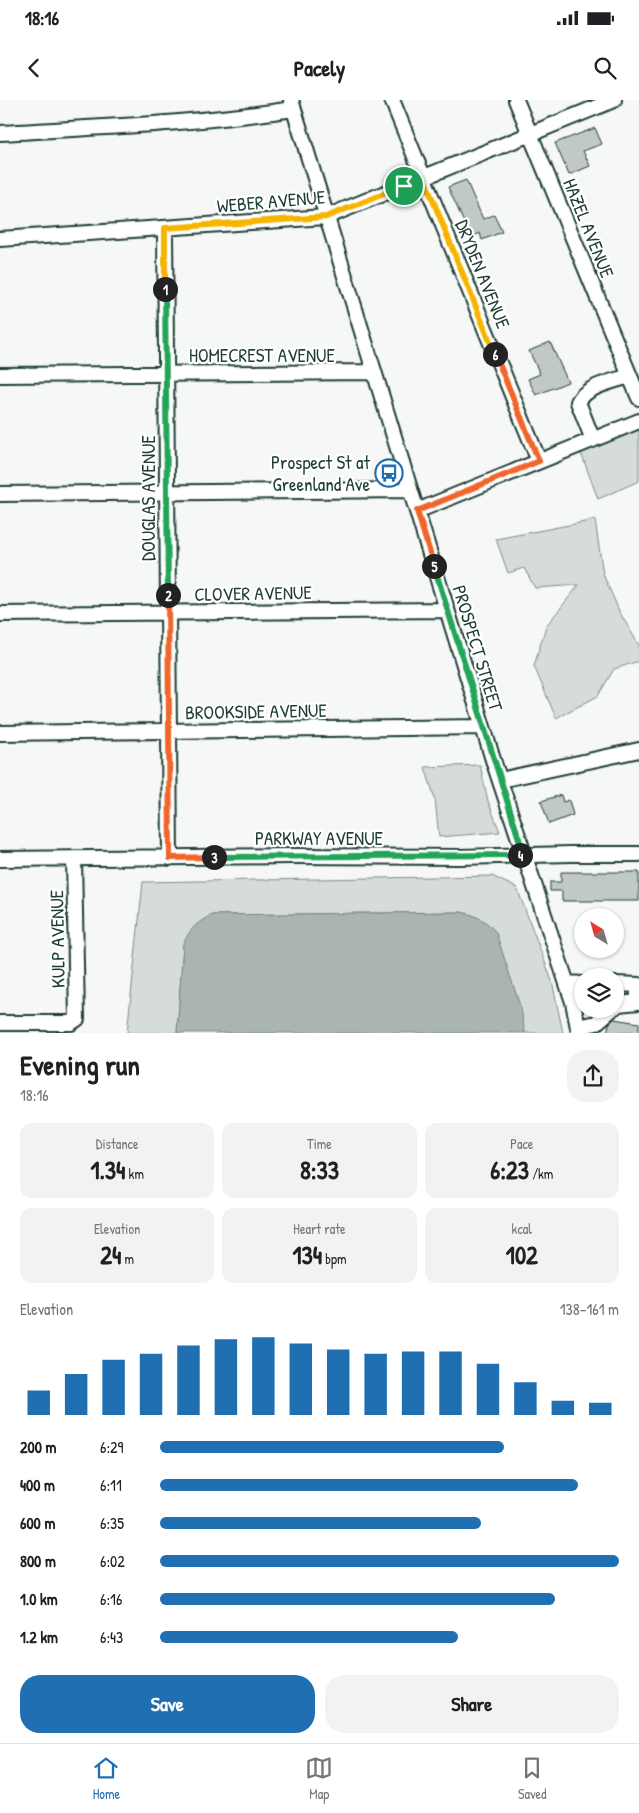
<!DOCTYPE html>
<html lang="en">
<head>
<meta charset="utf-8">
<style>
	:root { --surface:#fff; --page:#f2f2f2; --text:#202124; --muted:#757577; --line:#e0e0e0; --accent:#1f6fb2 }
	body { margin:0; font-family:"Patrick Hand",sans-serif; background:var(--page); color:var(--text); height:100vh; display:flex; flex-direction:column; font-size:19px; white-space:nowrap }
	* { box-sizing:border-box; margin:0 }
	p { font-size:16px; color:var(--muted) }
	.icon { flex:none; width:28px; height:28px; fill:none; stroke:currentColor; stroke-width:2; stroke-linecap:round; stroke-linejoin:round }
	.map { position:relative; height:933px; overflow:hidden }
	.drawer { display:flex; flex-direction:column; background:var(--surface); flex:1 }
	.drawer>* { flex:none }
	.needle { width:32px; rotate:323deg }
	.buttons { position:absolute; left:574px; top:808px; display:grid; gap:10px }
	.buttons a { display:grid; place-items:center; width:50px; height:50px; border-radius:50%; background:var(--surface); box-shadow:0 1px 4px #0004; font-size:25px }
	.pin { position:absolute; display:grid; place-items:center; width:42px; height:42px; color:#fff; margin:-21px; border:2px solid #fff; border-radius:50%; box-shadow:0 1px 5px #0007 }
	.km { position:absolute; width:25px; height:25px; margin:-12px; border-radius:50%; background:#222; color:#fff; font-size:14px; line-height:25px; text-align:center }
	.round { display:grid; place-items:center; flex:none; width:52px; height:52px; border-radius:20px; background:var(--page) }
	.headline { display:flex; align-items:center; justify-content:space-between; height:85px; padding:0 20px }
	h1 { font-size:28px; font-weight:800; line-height:38px }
	.metrics { display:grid; grid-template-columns:repeat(3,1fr); gap:8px; height:85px; padding:5px 20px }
	.metrics div { display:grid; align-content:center; border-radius:12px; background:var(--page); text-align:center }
	.metrics b { font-size:25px; font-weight:800 }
	.metrics small { font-size:14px; font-weight:400 }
	.metrics p { font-size:14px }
	.chart { height:140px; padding:10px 20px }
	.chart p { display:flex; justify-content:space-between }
	.chart svg { width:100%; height:90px; margin-top:5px; stroke:var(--accent); stroke-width:6 }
	.cta { display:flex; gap:10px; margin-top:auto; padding:10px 20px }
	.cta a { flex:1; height:58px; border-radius:20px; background:var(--accent); color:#fff; font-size:20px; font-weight:800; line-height:58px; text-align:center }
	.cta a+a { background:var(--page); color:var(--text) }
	ul { padding:0 20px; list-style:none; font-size:16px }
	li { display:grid; grid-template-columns:80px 60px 1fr; align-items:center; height:38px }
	li i { height:12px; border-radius:6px; background:var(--accent) }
	.status { display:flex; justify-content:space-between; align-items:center; height:35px; padding:0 25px; background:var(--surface); direction:ltr }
	.status svg { height:14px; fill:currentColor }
	header { display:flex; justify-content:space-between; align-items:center; height:65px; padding:0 20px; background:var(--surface); font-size:22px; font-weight:800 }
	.tab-bar { display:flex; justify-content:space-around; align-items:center; height:70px; border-top:1px solid var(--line); background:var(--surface); font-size:14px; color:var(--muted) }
	.tab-bar a { display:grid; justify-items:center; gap:2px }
	.tab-bar .selected { color:var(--accent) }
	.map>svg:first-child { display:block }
</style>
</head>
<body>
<div class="status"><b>18:16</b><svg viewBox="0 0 49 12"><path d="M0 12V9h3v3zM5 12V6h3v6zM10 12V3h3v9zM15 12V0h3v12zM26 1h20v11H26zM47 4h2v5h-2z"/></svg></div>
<header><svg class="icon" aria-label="back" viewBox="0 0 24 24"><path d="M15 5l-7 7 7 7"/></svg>Pacely<svg class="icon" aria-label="search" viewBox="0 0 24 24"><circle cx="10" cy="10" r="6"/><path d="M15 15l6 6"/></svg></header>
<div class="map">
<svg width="639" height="933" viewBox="0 0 639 933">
	<rect width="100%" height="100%" fill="#f6f7f7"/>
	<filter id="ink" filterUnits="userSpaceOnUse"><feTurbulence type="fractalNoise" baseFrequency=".02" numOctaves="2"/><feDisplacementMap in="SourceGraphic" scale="10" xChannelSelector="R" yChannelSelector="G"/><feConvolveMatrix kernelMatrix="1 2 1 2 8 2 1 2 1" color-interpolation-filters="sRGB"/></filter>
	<g filter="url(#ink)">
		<path fill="#d6dcdb" stroke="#7a8c88" d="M 637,328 L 639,333 L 639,381 L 598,399 L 581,353 Z
			M 595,420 L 603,474 L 620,513 L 639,545 L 639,561 L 614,569 L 598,596 L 556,618 L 534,566 L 546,526 L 579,485 L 535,488 L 524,468 L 508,473 L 496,439 Z
			M 480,665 L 488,701 L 500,732 L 439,737 L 435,699 L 425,667 Z
			M 492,776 L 517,788 L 552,881 L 563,933 L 525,933 L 496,833 C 487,820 475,815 460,812 L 212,815 L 183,844 L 177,933 L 127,933 L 143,782 Z"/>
		<path fill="#aab5b1" stroke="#72857f" d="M 461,812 C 475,815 487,820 496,833 L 521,909 L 525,933 L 177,933 L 183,844 C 190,829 197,822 212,815 Z"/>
		<path fill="#c0c9c6" stroke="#1f3d34" d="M 595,28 L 602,44 L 583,51 L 590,66 L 569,75 L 555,43 Z
			M 466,80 L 483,119 L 494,115 L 502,132 L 482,140 L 480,133 L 471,138 L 448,87 Z
			M 550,242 L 568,282 L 536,295 L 528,279 L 540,274 L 529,251 Z
			M 561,695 L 563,702 L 569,700 L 573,715 L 549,724 L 541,701 Z
			M 561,772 L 639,772 L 639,801 L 562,801 L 562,791 L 550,791 L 550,782 L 561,782 Z
			M 614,919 L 639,923 L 639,933 L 607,933 L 609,924 Z"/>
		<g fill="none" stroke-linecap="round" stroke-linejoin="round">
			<g stroke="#1f3d34" stroke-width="18">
				<path id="minor" d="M 291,0 L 494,663 L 573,902 L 579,933
					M 392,0 L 539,361
					M 516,0 L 639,298
					M 0,33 C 98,27 196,24 293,9
					M 165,128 L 170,758
					M 0,139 L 326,117 L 614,0
					M 0,275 L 374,272
					M 593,340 L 578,302 C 586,286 614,281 630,276
					M 0,394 L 410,390
					M 417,411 L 639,321
					M 0,514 L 447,510
					M 0,633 L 483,627
					M 500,680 L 639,650
					M 0,759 L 293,756 L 460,757 L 571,754 L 639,754
					M 567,883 L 582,884
					M 615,884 L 639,885
					M 615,907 L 618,904 L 638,902 L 638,885
					M 0,923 L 71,923 L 77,919 L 74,758
					M 578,927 L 596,923 L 612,909"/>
			</g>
			<use href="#minor" stroke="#fff" stroke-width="14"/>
		</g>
	</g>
	<g fill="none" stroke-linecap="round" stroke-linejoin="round" filter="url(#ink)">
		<g stroke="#fff" stroke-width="10">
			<path id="split-1" d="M 165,189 L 165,128 L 326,117 L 404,86"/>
		</g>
		<g stroke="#fff" stroke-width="10">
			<path id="split-2" d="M 165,189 L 168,495"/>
		</g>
		<g stroke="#fff" stroke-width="10">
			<path id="split-3" d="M 168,495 L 170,758 L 214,757"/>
		</g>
		<g stroke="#fff" stroke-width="10">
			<path id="split-4" d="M 214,757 L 520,755"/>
		</g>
		<g stroke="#fff" stroke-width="10">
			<path id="split-5" d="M 434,466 L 524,755 L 520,755"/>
		</g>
		<g stroke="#fff" stroke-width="10">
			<path id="split-6" d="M 434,466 L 417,411 L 539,361 L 495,254"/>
		</g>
		<g stroke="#fff" stroke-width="10">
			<path id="split-7" d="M 404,86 L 424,78 L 495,254"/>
		</g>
		<use href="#split-1" stroke="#f5b400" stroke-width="6"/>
		<use href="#split-2" stroke="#22a559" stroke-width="6"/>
		<use href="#split-3" stroke="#f0652b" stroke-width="6"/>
		<use href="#split-4" stroke="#22a559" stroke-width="6"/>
		<use href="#split-5" stroke="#22a559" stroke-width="6"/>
		<use href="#split-6" stroke="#f0652b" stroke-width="6"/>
		<use href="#split-7" stroke="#f5b400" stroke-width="6"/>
	</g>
	<defs>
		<g id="bus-ring" transform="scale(1.4375)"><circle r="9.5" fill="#fff" stroke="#1f6fb2" stroke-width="1.5"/><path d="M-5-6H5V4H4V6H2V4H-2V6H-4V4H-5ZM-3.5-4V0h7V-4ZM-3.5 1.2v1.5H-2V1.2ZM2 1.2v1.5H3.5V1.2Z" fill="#1f6fb2"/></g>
	</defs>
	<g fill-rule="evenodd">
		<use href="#bus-ring" x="389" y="373"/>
	</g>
	<g text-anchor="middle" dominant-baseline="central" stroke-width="4.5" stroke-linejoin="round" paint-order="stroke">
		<g font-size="19" fill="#1f3d34" stroke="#fff">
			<text transform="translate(271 101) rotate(-5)">WEBER AVENUE</text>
			<text transform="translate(589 128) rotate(68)">HAZEL AVENUE</text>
			<text transform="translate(483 174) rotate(68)">DRYDEN AVENUE</text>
			<text x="262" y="255">HOMECREST AVENUE</text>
			<text transform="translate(148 398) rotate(-90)">DOUGLAS AVENUE</text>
			<text transform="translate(253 493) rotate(-1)">CLOVER AVENUE</text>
			<text transform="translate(478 548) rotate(73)">PROSPECT STREET</text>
			<text transform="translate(256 611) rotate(-1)">BROOKSIDE AVENUE</text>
			<text x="319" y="738">PARKWAY AVENUE</text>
			<text transform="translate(57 839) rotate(-91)">KULP AVENUE</text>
		</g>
		<g font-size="19" fill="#1f3d34" stroke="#fff" text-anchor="end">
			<text x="370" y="362">Prospect St at<tspan x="370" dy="22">Greenland Ave</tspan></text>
		</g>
	</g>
</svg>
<div class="buttons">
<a><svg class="needle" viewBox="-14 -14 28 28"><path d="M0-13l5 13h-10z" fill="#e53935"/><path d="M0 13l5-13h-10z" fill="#757577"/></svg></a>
<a><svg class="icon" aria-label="layers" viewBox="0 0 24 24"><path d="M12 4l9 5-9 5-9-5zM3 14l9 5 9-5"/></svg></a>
</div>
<div class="pin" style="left:404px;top:86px;background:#1e9e55"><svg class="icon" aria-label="arrive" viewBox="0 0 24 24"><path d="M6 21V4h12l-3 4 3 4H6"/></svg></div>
<b class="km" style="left:165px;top:189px">1</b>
<b class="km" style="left:168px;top:495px">2</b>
<b class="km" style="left:214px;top:757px">3</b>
<b class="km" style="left:520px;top:755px">4</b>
<b class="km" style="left:434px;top:466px">5</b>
<b class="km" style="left:495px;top:254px">6</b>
</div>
<section class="drawer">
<div class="headline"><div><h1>Evening run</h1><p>18:16</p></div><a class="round"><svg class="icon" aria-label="share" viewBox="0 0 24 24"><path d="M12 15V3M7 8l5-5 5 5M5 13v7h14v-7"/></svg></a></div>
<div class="metrics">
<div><p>Distance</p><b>1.34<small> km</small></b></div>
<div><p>Time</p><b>8:33</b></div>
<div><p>Pace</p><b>6:23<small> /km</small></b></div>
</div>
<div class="metrics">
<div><p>Elevation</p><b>24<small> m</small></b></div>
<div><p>Heart rate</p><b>134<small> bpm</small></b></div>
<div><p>kcal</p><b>102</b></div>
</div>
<div class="chart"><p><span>Elevation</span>138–161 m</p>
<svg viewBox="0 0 160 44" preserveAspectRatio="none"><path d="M5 44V32M15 44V24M25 44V17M35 44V14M45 44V10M55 44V7M65 44V6M75 44V9M85 44V12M95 44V14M105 44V13M115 44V13M125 44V19M135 44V28M145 44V37M155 44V38"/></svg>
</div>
<ul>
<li><b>200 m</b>6:29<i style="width:75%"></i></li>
<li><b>400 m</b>6:11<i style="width:91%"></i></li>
<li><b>600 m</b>6:35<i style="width:70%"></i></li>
<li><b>800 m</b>6:02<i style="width:100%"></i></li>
<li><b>1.0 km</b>6:16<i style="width:86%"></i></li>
<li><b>1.2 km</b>6:43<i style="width:65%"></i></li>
</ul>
<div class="cta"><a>Save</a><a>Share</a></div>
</section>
<nav class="tab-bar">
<a class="selected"><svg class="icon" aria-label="home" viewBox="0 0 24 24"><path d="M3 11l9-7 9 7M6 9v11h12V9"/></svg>Home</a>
<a><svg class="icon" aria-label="map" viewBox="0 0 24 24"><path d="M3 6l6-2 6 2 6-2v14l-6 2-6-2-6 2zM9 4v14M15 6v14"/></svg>Map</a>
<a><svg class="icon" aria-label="saved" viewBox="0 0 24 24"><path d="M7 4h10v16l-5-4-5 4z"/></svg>Saved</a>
</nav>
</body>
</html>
